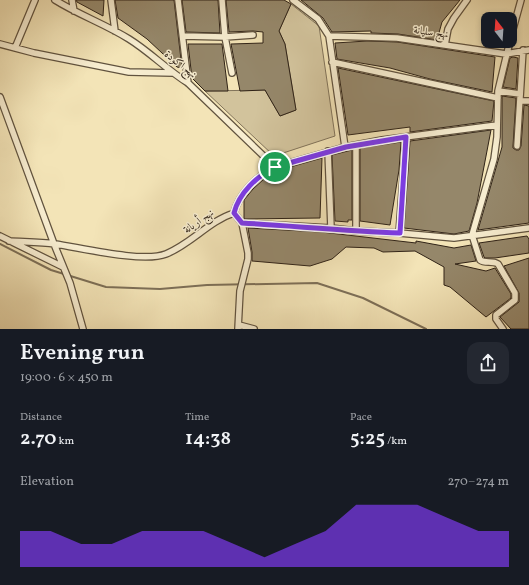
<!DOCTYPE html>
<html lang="en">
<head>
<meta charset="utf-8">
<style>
	:root { --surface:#171b24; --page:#242831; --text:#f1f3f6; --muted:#9ea1a6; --accent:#7c3aed }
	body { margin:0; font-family:Vollkorn,Amiri,serif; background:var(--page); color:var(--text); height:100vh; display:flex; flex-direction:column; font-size:15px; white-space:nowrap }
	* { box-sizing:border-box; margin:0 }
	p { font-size:13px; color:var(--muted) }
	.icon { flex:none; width:22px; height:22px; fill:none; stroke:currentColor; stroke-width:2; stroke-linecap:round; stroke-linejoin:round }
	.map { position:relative; height:329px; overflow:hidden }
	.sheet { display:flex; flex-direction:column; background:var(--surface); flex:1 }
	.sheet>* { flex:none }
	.needle { width:26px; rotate:343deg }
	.fabs { position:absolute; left:481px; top:12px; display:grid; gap:8px }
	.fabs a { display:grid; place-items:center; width:36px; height:36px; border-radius:8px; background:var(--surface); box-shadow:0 2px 6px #0003; font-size:20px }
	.pin { position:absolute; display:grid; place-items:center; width:34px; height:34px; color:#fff; margin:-17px; border:2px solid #fff; border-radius:50%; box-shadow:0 1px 4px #0007 }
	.round { display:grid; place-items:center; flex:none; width:42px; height:42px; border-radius:12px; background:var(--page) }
	.summary { display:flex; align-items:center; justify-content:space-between; height:68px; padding:0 20px }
	h1 { font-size:22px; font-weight:600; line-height:30px }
	.stats { display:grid; grid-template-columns:repeat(3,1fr); gap:6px; height:68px; padding:4px 20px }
	.stats div { display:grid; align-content:center }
	.stats b { font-size:20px; font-weight:600 }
	.stats small { font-size:11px; font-weight:400 }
	.stats p { font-size:11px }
	.chart { height:112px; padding:8px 20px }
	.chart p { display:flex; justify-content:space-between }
	.chart svg { width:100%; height:72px; margin-top:4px; fill:var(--accent); opacity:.7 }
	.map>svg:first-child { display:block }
</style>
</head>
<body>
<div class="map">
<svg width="529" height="329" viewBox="0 0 529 329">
	<rect width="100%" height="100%" fill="#f3e4b7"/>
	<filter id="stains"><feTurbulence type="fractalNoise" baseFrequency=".005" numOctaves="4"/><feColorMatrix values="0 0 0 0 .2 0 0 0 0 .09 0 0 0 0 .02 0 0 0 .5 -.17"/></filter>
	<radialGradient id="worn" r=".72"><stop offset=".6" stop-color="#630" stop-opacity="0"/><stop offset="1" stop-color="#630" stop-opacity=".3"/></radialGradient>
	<path fill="#d2c39c" stroke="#81735a" d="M 291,4 L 319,26 L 335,136 L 274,156 L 205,91 L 265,90 L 280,116 L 296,110 L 285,44 L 279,31 Z"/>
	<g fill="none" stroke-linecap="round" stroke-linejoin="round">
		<path stroke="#7d6f57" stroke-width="2" d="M 0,244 L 51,270 L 106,287 L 160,289 L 207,285 L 317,283 L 363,298 L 426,329"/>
	</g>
	<path fill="#95876a" stroke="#302317" d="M 76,0 L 104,0 L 103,16 L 77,2 Z
		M 115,0 L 174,0 L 182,68 L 177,67 L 147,39 L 118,18 Z
		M 182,0 L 218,0 L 220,33 L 186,32 Z
		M 226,0 L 284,0 L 291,4 L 279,31 L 285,44 L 296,110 L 280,116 L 265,90 L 240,91 L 231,44 L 263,43 L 263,32 L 253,31 L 229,32 Z
		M 301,0 L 460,0 L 442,22 L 437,40 L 398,34 L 371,33 L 371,31 L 332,32 L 323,18 Z
		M 367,41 L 397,42 L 495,57 L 492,92 L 430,79 L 390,68 L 337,59 L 335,43 Z
		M 188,44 L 222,44 L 228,91 L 205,91 L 192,78 Z
		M 513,57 L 518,58 L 516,89 L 503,87 L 510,58 Z
		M 338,68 L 494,101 L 492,121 L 410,132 L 410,127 L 348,135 Z
		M 502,96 L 516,98 L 513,146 L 513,148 L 516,150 L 519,150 L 521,146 L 524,105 L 529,106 L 529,223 L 478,230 L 502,147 Z
		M 491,130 L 477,203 L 469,231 L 454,234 L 404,228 L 410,141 Z
		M 401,142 L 399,170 L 390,225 L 360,221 L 360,148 Z
		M 352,150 L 352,220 L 348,220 L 348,222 L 335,221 L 332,155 Z
		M 322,158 L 320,218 L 244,219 L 244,200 L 253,189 L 264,179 L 276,171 Z
		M 248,228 L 321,232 L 416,243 L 416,241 L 454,248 L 471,245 L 476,261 L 455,264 L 486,271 L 495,268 L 511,294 L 511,298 L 486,317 L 450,287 L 444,285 L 444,267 L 415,251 L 383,252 L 374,248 L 346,247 L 332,259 L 310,266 L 252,261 L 252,252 Z
		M 527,236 L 529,239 L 529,253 L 495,258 L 485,258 L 484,257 L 479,243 Z
		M 529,258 L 529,329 L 511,329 L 500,317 L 519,302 L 519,293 L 504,266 Z"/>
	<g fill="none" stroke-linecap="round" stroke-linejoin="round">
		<g stroke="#61533f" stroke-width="8">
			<path id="minor" d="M 55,0 C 79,15 105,24 129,39 C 150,52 167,70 188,83 L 275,167
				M 72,0 L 74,11
				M 111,0 L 115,31
				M 178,0 L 188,83
				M 222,0 L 225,37 L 232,73
				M 293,0 L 318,19 L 329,36 L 345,147
				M 183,36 L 225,37 L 253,35
				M 329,36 L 397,38 L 506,54 L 529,50
				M 510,40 L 521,0
				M 0,44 L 34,53 L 129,72 L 173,73
				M 445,45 L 448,29 L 454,18 L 467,0
				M 15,48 L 35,0
				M 332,62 L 498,98
				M 498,91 L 520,94
				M 0,97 L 54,244 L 70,283 L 83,329
				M 520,101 L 529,101
				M 356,146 L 356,231
				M 517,146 L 523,50
				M 328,151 L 331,228
				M 234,213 L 242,223 L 248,253 L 248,259 L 240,291 L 238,329
				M 242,223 L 331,228 L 356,231 L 399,233 L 454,238 L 529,228
				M 399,233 L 406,137
				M 472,235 L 494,159 L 497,137 L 498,91 L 510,41
				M 472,235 L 480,260 C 485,264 492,260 498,264 L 515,293 L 515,300 L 496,315 L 496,319 L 503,329
				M 0,236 L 63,267
				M 9,241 C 24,242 40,242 55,244 C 82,248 143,263 166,254 C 191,244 209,221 234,213 C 239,193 257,176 275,167 L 345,147 L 382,140 L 497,125
				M 239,325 L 254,329"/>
		</g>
		<use href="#minor" stroke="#f7edd0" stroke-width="5.5"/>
	</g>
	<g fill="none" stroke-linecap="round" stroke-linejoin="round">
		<g stroke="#fff" stroke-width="8">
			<path id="route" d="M 406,137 L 400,233 C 347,231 294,226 242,223 L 234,213 C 239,193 257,176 275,167 L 346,147 Z"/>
		</g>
		<use href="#route" stroke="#7c3aed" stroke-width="5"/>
	</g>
	<g text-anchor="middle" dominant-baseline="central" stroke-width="3" stroke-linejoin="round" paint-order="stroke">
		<g font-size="11" fill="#302317" stroke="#f7edd0">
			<text transform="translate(431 33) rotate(8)">نهج سليانة</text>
			<text transform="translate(180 65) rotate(39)">نهج اكودة</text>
			<text transform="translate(199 222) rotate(-35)">نهج أريانة</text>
		</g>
	</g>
	<rect width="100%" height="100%" filter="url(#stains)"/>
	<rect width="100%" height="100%" fill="url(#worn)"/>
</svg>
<div class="fabs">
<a><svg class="needle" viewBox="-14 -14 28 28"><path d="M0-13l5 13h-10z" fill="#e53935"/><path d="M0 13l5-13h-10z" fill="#9ea1a6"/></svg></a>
</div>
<div class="pin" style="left:275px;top:167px;background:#1e9e55"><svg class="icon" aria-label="arrive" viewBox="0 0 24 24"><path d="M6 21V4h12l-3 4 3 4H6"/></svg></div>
</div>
<section class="sheet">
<div class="summary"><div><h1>Evening run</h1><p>19:00 · 6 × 450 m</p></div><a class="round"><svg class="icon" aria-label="share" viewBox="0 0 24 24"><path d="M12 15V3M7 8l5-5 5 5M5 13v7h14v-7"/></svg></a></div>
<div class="stats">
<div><p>Distance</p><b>2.70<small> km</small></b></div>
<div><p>Time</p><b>14:38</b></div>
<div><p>Pace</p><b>5:25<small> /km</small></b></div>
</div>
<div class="chart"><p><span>Elevation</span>270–274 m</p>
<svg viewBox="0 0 160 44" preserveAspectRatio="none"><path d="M0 44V22L10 22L20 30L30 30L40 22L50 22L60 22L70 30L80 38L90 30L100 22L110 6L120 6L130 6L140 14L150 22L160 22V44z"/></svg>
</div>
</section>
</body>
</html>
